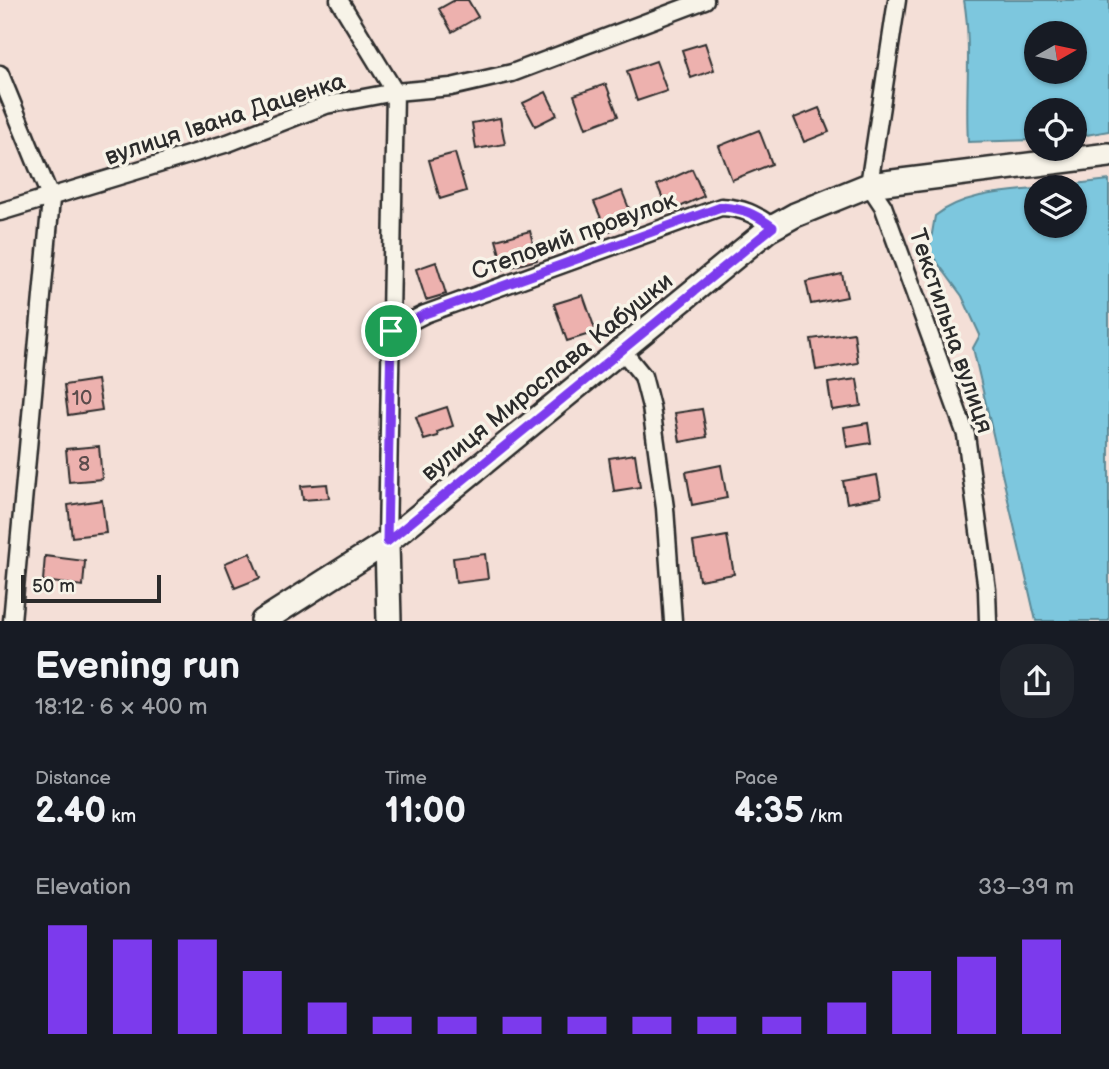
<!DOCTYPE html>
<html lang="en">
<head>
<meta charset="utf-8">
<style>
	:root { --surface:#171b24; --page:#20242c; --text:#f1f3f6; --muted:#9ea1a6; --accent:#7c3aed }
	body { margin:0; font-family:"Balsamiq Sans",sans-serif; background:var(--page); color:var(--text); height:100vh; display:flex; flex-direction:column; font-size:26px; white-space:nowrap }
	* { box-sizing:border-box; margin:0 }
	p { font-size:23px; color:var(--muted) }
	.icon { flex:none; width:38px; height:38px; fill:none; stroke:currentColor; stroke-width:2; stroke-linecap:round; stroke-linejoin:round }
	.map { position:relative; height:621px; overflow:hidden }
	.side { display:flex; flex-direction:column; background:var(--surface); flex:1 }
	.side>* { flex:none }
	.needle { width:46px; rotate:81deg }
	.tools { position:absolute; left:1024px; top:21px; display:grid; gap:14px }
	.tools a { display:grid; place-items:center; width:63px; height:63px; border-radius:50%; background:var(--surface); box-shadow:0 2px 5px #0004; font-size:35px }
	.scale { position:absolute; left:21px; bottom:18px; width:140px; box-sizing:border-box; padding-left:7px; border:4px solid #2b2b2b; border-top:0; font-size:19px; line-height:24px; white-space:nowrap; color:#2b2b2b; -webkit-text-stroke:5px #f7f3e8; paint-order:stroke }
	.pin { position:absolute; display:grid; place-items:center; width:60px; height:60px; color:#fff; margin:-30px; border:4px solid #fff; border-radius:50%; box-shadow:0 2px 7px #0007 }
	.round { display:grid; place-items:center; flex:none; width:74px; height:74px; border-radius:28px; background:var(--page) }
	.headline { display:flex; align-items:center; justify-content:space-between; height:119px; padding:0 35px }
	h1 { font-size:38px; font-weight:700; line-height:52px }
	.figures { display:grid; grid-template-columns:repeat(3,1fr); gap:10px; height:119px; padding:7px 35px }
	.figures div { display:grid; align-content:center }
	.figures b { font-size:35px; font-weight:700 }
	.figures small { font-size:19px; font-weight:400 }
	.figures p { font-size:19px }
	.chart { height:196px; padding:14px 35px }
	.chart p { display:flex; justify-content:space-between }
	.chart svg { width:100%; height:126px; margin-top:7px; stroke:var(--accent); stroke-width:6 }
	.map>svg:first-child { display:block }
</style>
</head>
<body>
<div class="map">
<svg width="1109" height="621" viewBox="0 0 1109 621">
	<rect width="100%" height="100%" fill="#f4dfd7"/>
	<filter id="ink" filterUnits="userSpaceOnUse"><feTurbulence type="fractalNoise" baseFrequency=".0143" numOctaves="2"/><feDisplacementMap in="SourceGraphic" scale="14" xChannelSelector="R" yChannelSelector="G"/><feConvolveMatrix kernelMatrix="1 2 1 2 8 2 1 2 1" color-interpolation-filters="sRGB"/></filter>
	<g filter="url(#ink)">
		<path fill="#7dc7de" stroke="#5c8996" stroke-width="2" fill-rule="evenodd" d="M 964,0 L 1109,0 L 1109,131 L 1075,137 L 1074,110 L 1036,110 L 1036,140 L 968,142 C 965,94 972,47 964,0 ZM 1036,33 L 1074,33 L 1074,72 L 1036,72 Z
			M 1109,180 L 1109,621 L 1036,621 L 973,348 L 980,335 L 962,296 L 929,251 L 935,216 C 963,194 1002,192 1036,189 L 1036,226 L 1074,226 L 1074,187 L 1048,187 Z"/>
		<path fill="#edb1ae" stroke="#2b2b2b" stroke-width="2" d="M 455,0 L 468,0 L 478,17 L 452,32 L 439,9 Z
			M 705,43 L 714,70 L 691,78 L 682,50 Z
			M 656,61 L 667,91 L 637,101 L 627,71 Z
			M 606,84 L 618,116 L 586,128 L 574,95 Z
			M 546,92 L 557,115 L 535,126 L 523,103 Z
			M 819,108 L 829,132 L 804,142 L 794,118 Z
			M 500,118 L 505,144 L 476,149 L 472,123 Z
			M 759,130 L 772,164 L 732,180 L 719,146 Z
			M 455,153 L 466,191 L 440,199 L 429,160 Z
			M 692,169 L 704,196 L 669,212 L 657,185 Z
			M 622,191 L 634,221 L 607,232 L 594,202 Z
			M 530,231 L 537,260 L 504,269 L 496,240 Z
			M 436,262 L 446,294 L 426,300 L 416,269 Z
			M 842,274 L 847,297 L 811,304 L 806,282 Z
			M 583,295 L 596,332 L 567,341 L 554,304 Z
			M 854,333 L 858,363 L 816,370 L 811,339 Z
			M 857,379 L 861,406 L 832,410 L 828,383 Z
			M 97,380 L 102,410 L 68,415 L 64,385 Z
			M 447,407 L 453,426 L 437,432 L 438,436 L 424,440 L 416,417 Z
			M 702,409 L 707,437 L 680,442 L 675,413 Z
			M 868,423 L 871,443 L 847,447 L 844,427 Z
			M 99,446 L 102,479 L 69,482 L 66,449 Z
			M 635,454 L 640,487 L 614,491 L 609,458 Z
			M 721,465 L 727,498 L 692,505 L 686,472 Z
			M 877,475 L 881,497 L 847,503 L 843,481 Z
			M 327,484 L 329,498 L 303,500 L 301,486 Z
			M 102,500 L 106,533 L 72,537 L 68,505 Z
			M 727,536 L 734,574 L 699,580 L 693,542 Z
			M 250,553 L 260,578 L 235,588 L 225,563 Z
			M 485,554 L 488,579 L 456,583 L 453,558 Z
			M 45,556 L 85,561 L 83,586 L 43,581 Z"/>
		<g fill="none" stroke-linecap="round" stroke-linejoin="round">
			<g stroke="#2b2b2b" stroke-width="21">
				<path id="street" d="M 339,0 L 395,92 L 387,542
					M 897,0 L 869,185 L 883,206 L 966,435 L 987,590 L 988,621
					M 0,74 L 51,199 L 12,621
					M 0,212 L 228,143 L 326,105 L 395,92 L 451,87 L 512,73 L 705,0
					M 391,331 L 425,314 L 721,207 C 743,208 755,214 773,227
					M 621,349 L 643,376 L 651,407 L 665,508 L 673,621"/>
			</g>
			<g stroke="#2b2b2b" stroke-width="28">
				<path id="secondary" d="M 387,542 L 389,621
					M 263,621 L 387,542 L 768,230 L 795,215 L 869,185 L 1109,155"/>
			</g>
			<use href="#street" stroke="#f7f3e8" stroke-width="16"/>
			<use href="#secondary" stroke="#f7f3e8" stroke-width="23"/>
		</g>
	</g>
	<g fill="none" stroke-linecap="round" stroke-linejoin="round" filter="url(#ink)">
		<g stroke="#fff" stroke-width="14">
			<path id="route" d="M 721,207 C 743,208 755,214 773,227 L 387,542 L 391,331 L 425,314 Z"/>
		</g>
		<use href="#route" stroke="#7c3aed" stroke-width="9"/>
	</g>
	<g text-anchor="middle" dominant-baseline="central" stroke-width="7" stroke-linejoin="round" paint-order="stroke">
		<g font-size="21" fill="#5c4c4c">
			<text x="82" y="398">10</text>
			<text x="84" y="464">8</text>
		</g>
		<g font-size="24" fill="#2b2b2b" stroke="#f7f3e8">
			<text transform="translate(225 119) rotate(-18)">вулиця Івана Даценка</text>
			<text transform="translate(574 236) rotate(-20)">Степовий провулок</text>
			<text transform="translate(951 331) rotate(71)">Текстильна вулиця</text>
			<text transform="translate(547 377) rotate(-39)">вулиця Мирослава Кабушки</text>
		</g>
	</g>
</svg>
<div class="tools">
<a><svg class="needle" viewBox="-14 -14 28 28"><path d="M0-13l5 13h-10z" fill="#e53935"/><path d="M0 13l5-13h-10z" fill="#9ea1a6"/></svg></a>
<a><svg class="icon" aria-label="locate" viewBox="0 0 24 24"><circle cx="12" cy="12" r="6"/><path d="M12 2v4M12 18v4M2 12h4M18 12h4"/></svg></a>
<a><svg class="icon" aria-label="layers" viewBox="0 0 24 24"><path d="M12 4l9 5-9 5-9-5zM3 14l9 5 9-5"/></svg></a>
</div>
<div class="scale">50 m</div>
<div class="pin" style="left:391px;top:331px;background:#1e9e55"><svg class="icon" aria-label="arrive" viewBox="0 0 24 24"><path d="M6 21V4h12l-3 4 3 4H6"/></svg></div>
</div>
<section class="side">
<div class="headline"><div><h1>Evening run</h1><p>18:12 · 6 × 400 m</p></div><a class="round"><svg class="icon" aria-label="share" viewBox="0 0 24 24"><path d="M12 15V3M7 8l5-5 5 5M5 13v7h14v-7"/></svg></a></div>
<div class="figures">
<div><p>Distance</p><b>2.40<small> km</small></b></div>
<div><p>Time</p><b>11:00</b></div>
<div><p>Pace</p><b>4:35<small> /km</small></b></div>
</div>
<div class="chart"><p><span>Elevation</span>33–39 m</p>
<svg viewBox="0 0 160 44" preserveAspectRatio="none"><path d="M5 44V6M15 44V11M25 44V11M35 44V22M45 44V33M55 44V38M65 44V38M75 44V38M85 44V38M95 44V38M105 44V38M115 44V38M125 44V33M135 44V22M145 44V17M155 44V11"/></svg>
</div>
</section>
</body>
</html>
